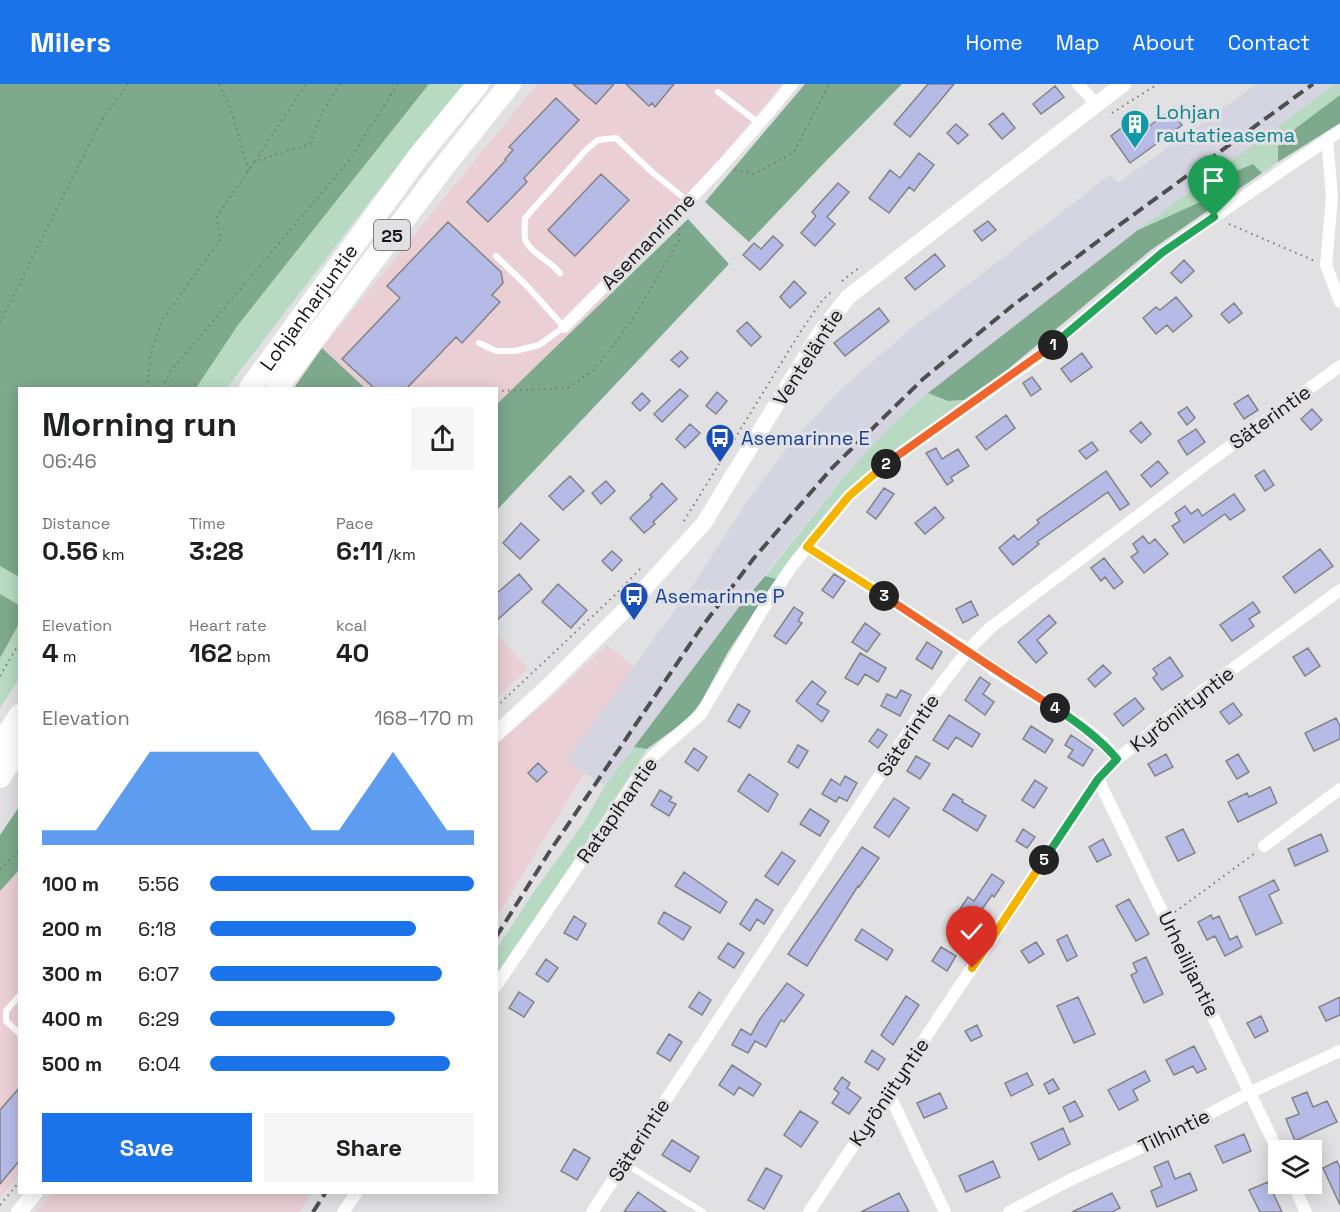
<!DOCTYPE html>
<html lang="en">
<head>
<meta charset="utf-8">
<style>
	:root { --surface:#fff; --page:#f6f6f6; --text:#202124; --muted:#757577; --accent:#1a73e8 }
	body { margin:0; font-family:"Space Grotesk",sans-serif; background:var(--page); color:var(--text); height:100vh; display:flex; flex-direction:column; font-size:22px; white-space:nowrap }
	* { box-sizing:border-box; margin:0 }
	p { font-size:20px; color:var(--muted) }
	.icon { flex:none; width:33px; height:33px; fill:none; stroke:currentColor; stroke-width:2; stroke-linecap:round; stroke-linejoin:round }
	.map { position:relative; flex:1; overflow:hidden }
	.side { position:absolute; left:18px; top:303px; width:480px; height:807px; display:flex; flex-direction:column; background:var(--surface); border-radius:0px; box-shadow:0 3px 15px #0003 }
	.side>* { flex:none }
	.fabs { position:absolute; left:1268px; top:1056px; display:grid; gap:12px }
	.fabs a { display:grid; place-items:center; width:54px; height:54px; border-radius:0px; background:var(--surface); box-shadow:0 3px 15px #0003; font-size:30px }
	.pin { position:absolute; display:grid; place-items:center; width:51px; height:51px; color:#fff; margin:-62px -26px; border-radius:50% 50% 50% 0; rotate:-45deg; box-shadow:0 0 6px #0007 }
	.pin .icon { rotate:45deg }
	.km { position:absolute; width:30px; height:30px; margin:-15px; border-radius:50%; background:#222; color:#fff; font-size:16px; line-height:30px; text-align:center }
	.round { display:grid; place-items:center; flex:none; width:63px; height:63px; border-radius:0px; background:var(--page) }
	.headline { display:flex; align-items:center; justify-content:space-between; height:102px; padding:0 24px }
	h1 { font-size:33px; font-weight:800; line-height:45px }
	.metrics { display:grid; grid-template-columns:repeat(3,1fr); gap:9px; height:102px; padding:6px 24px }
	.metrics div { display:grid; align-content:center }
	.metrics b { font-size:26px; font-weight:800 }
	.metrics small { font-size:16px; font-weight:400 }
	.metrics p { font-size:16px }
	.chart { height:168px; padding:12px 24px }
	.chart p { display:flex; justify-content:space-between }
	.chart svg { width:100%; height:108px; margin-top:6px; fill:var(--accent); opacity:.7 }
	.cta { display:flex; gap:12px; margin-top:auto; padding:12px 24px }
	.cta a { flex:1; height:69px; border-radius:0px; background:var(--accent); color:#fff; font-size:24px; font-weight:800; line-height:69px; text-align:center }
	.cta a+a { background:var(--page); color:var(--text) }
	ul { padding:0 24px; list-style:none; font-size:20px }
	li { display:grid; grid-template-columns:96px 72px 1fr; align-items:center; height:45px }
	li i { height:15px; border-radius:8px; background:var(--accent) }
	header { display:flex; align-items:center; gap:36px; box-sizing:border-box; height:84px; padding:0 30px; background:var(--accent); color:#fff }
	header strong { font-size:28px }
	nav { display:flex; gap:33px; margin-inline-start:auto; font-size:21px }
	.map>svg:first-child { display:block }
</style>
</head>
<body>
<header>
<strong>Milers</strong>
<nav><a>Home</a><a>Map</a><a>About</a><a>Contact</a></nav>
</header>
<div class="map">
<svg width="1340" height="1128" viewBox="0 0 1340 1128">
	<rect width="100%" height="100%" fill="#e1e1e4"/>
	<path fill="#d4d5e0" d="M 1257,0 L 1335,0 L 1113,166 L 913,321 L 869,364 L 834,404 L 742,519 L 605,702 L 565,677 L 695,498 L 749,415 L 792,357 L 839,307 L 909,246 L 1110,91 L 1118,99 Z"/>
	<path fill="#ead0d5" d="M 537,0 L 782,0 L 593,229 L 497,320 L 496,304 L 365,304 L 322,264 Z
		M 496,549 L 528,585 L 497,614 L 496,614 Z
		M 607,561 L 634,583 L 566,677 L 584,689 L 497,833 L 497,659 L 554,611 Z
		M 19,786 L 19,1091 L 0,1114 L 0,807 Z
		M 53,1109 L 53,1108 L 312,1109 L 299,1128 L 35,1128 Z"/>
	<path fill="#b8dac3" d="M 429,0 L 465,0 L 374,112 L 227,304 L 196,304 L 238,241 Z
		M 1335,0 L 1340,0 L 1340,11 L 1296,44 L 1278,62 L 1278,78 L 1262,89 L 1253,80 L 1226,91 L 1209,114 L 1138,146 Z
		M 928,309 L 948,317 L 964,316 C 927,344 888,368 854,399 C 824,426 801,463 776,495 L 765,492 C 817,429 863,360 928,309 Z
		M 0,482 L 19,493 L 19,521 L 0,510 Z
		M 19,540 L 19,595 L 0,624 L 0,574 Z
		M 634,663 L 647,665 L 579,770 L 497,889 L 497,865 L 530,813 L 583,740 L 605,702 Z"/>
	<path fill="#7da98c" d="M 0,0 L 429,0 L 238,241 L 196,304 L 20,304 L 19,493 L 0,482 Z
		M 805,0 L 902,0 L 824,79 L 749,158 L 705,118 Z
		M 1340,11 L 1340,39 L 1278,78 L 1278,62 L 1296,44 Z
		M 1253,80 L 1262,89 L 1151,166 L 1007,286 L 964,316 L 948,317 L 928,309 L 1138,146 L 1209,114 L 1226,91 Z
		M 688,135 L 729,180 L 497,426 L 497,320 Z
		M 322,264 L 365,304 L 294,304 Z
		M 765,492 L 776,495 L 728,568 L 701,618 L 688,635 L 647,665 L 634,663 L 742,519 Z
		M 0,510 L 19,521 L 19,540 L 0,574 Z
		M 19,723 L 19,786 L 0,807 L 0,751 Z"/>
	<path fill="#b5bae7" stroke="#828385" stroke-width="1.5" d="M 573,0 L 614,0 L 596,20 Z
		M 626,0 L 674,0 L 655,23 L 652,19 L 649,22 Z
		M 928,0 L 954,0 L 910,53 L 894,40 Z
		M 1055,2 L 1064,13 L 1041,30 L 1033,20 Z
		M 556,14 L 579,36 L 524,94 L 527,98 L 488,138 L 467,118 L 506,76 L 505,75 L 513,66 L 509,63 Z
		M 1171,26 L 1182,41 L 1130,79 L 1111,52 L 1128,39 L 1137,51 Z
		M 1003,29 L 1015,44 L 1002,55 L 989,40 Z
		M 956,40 L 968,51 L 958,60 L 947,49 Z
		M 919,69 L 934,81 L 914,107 L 909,103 L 889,129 L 869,114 L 890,86 L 900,94 Z
		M 601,90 L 629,116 L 575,172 L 548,146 Z
		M 838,99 L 849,108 L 827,133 L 835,140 L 815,162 L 801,149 L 816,132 L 812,128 Z
		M 988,137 L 996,146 L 982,157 L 974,147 Z
		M 448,138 L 501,188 L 503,199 L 492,211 L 500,218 L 462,259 L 456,253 L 407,304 L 374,304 L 342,275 L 400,214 L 387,202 Z
		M 773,152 L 783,161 L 760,186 L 743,171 L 754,159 L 761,165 Z
		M 935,170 L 945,182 L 915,206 L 905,194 Z
		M 1184,176 L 1194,187 L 1181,199 L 1171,189 Z
		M 794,197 L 806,209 L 790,224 L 780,213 Z
		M 1176,213 L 1192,232 L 1173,248 L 1167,241 L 1156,250 L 1143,234 L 1156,223 L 1160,226 Z
		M 1234,219 L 1242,229 L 1229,239 L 1221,230 Z
		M 879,224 L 889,237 L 845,272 L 834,259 Z
		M 747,238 L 761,253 L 751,262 L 737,247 Z
		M 681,267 L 688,274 L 679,283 L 671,276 Z
		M 1082,269 L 1092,283 L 1071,298 L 1061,285 Z
		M 1032,293 L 1041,305 L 1031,312 L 1023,299 Z
		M 680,305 L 688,312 L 662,338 L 654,330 Z
		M 717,308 L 727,317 L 716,330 L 706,322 Z
		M 642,309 L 650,317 L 640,327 L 632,319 Z
		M 1248,311 L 1258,326 L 1244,335 L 1234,320 Z
		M 1187,323 L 1195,334 L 1187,341 L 1178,329 Z
		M 1312,325 L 1322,336 L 1311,346 L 1301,335 Z
		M 1006,331 L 1015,344 L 986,366 L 976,353 Z
		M 1141,338 L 1151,350 L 1141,359 L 1130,347 Z
		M 690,340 L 700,349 L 685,364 L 676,355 Z
		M 1196,345 L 1205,358 L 1187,371 L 1178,357 Z
		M 1092,358 L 1098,366 L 1086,375 L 1079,367 Z
		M 936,364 L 942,375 L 958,365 L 969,382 L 951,393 L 953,397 L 947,401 L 926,369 Z
		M 1158,377 L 1168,389 L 1151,403 L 1141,391 Z
		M 1264,386 L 1274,401 L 1265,407 L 1255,392 Z
		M 1106,387 L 1129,420 L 1120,426 L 1108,408 L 1037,458 L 1039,460 L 1013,481 L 999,464 L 1014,451 L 1018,456 L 1039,439 L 1037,436 Z
		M 570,392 L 584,407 L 563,426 L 549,412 Z
		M 606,397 L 615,407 L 601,420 L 592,409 Z
		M 662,399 L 677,415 L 653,438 L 655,440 L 644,449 L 630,434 L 652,413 L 650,411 Z
		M 884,404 L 894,410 L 876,435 L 867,428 Z
		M 1234,410 L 1245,426 L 1230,436 L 1225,430 L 1184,459 L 1172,442 L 1180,437 L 1175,429 L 1185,422 L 1191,430 L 1198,425 L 1202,432 Z
		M 935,423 L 944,434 L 925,450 L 915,439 Z
		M 521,439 L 539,456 L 520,475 L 503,459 Z
		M 1143,452 L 1149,460 L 1155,455 L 1168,470 L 1144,489 L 1131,473 L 1138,468 L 1133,460 Z
		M 1320,465 L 1333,482 L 1295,509 L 1283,493 Z
		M 612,467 L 622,476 L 612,487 L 602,477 Z
		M 1104,474 L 1123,498 L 1114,505 L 1105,493 L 1101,497 L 1091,484 Z
		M 519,490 L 532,505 L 496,537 L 496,510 Z
		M 834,490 L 845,497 L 833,514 L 822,506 Z
		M 558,500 L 587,526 L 571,544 L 542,518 Z
		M 971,517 L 978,531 L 963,539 L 956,525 Z
		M 1253,518 L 1260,528 L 1249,535 L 1254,542 L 1232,557 L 1220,541 Z
		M 794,523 L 803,529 L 798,537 L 802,539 L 786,560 L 774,552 Z
		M 1049,531 L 1056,539 L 1037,556 L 1047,569 L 1036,579 L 1018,558 Z
		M 865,539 L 880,550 L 867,568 L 852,558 Z
		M 927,558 L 942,568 L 932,585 L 916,575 Z
		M 1308,564 L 1320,582 L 1305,592 L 1293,573 Z
		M 860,569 L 886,584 L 878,598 L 865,590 L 858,601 L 845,594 Z
		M 1170,573 L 1183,592 L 1162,606 L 1153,594 L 1157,590 L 1153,585 Z
		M 1103,581 L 1111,589 L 1095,603 L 1088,595 Z
		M 980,593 L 990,600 L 983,610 L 994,618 L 985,631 L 965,616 Z
		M 812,597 L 826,608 L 817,620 L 829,627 L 822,638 L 796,617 Z
		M 901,606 L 911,611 L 900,632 L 881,622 L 887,610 L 896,614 Z
		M 1135,614 L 1144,625 L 1123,642 L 1114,630 Z
		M 1233,619 L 1242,631 L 1229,640 L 1220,628 Z
		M 738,620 L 750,627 L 740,644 L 728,637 Z
		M 949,631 L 980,650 L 972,663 L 956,653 L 948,665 L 933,656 Z
		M 1336,634 L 1340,642 L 1340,655 L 1314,667 L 1305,649 Z
		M 1031,642 L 1053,656 L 1045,669 L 1023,655 Z
		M 878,645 L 887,651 L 878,664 L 869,657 Z
		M 1071,651 L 1093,666 L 1083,682 L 1068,673 L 1073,666 L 1065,661 Z
		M 798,661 L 808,667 L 798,684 L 788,678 Z
		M 694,664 L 707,673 L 698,687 L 685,678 Z
		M 1166,670 L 1173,683 L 1155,692 L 1148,680 Z
		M 1238,670 L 1249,688 L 1237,695 L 1226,677 Z
		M 916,672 L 930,680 L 920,695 L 907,687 Z
		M 538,679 L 547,688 L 537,698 L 528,689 Z
		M 749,690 L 778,710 L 768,728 L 738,707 Z
		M 845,692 L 857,699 L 847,717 L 839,713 L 836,718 L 822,710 L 831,695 L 840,701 Z
		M 1035,696 L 1047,704 L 1034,724 L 1022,716 Z
		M 1270,703 L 1277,719 L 1238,738 L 1228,718 L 1247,709 L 1249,713 Z
		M 660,706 L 672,713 L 669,717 L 676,720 L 669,732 L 651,721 Z
		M 953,710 L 963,716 L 962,718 L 986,732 L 977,747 L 943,726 Z
		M 894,714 L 909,724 L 889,753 L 874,743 Z
		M 810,725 L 829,737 L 820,752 L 800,740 Z
		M 1023,745 L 1035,753 L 1027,764 L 1016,757 Z
		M 1183,745 L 1195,769 L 1178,777 L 1166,753 Z
		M 1321,750 L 1328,767 L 1295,782 L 1288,765 Z
		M 1103,755 L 1111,771 L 1097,778 L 1089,763 Z
		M 862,763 L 879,774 L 859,803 L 858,802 L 807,882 L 788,870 Z
		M 782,768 L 795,777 L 778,801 L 765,792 Z
		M 684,788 L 727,818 L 720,829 L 675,802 Z
		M 992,790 L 1004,798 L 994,813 L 992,811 L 971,841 L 956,831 L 968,813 L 974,817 Z
		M 1274,796 L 1279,806 L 1269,811 L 1282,839 L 1256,851 L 1239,813 Z
		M 756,815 L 773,826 L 764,840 L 757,835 L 750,847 L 740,840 Z
		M 1129,815 L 1149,850 L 1136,857 L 1116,822 Z
		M 664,828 L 691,843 L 683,856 L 658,839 Z
		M 1211,831 L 1213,835 L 1219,832 L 1230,856 L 1237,852 L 1242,863 L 1225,872 L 1215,852 L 1207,856 L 1198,838 Z
		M 574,832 L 586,840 L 577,856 L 564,849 Z
		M 862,845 L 893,866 L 887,876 L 855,856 Z
		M 1067,851 L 1077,872 L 1067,877 L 1057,856 Z
		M 1036,858 L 1044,870 L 1029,879 L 1021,867 Z
		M 728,859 L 744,869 L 734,884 L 718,874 Z
		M 941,863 L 956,872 L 947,887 L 932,877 Z
		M 1146,873 L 1163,910 L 1144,919 L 1131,891 L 1137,888 L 1133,879 Z
		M 546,875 L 558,884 L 548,898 L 536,890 Z
		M 787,899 L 804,911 L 784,938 L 781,936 L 766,963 L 755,957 L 748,969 L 732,961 L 741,945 L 751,951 L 760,935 Z
		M 519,908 L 534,918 L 524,933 L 509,924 Z
		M 699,908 L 711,916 L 702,931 L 689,923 Z
		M 906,912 L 919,921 L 893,961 L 881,951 Z
		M 1078,913 L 1095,950 L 1074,959 L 1057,922 Z
		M 1340,913 L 1340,931 L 1326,937 L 1319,923 Z
		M 1261,932 L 1268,947 L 1255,954 L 1247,939 Z
		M 977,941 L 982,952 L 971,957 L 965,947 Z
		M 669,950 L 682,958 L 670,977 L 657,969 Z
		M 1194,962 L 1206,985 L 1197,989 L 1193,982 L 1174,991 L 1166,976 Z
		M 872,966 L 885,975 L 878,986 L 865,978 Z
		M 732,981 L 761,1000 L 753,1012 L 739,1003 L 734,1011 L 719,1001 Z
		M 1145,987 L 1150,997 L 1133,1006 L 1138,1016 L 1119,1026 L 1108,1006 Z
		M 1027,989 L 1033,1001 L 1011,1012 L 1005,999 Z
		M 842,993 L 850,999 L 847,1004 L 861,1014 L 849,1030 L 832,1019 L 839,1009 L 834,1005 Z
		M 1053,995 L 1059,1005 L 1049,1010 L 1044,1000 Z
		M 20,1003 L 20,1076 L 0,1100 L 0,1026 Z
		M 1307,1008 L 1313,1023 L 1327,1017 L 1337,1038 L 1295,1057 L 1286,1035 L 1299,1030 L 1292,1014 Z
		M 940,1009 L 947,1024 L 924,1034 L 917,1019 Z
		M 1075,1017 L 1083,1032 L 1070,1038 L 1063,1023 Z
		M 800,1027 L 818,1038 L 801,1063 L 784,1051 Z
		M 1063,1044 L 1070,1060 L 1039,1076 L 1031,1059 Z
		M 1244,1050 L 1251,1067 L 1223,1079 L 1215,1062 Z
		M 672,1056 L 699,1073 L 690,1088 L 662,1071 Z
		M 574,1065 L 590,1074 L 577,1096 L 561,1087 Z
		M 993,1077 L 1000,1093 L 966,1108 L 959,1092 Z
		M 1168,1077 L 1175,1095 L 1190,1089 L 1197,1106 L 1157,1123 L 1151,1107 L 1162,1102 L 1154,1083 Z
		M 1337,1077 L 1340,1084 L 1340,1121 L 1323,1084 Z
		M 766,1084 L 782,1092 L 764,1125 L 748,1116 Z
		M 1268,1098 L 1282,1128 L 1260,1128 L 1249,1106 Z
		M 638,1108 L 666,1128 L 624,1128 Z
		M 899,1109 L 909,1128 L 861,1128 Z
		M 1112,1109 L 1120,1124 L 1112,1128 L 1072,1128 Z"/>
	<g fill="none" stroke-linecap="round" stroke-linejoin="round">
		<path stroke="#7a7a7c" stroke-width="2" stroke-dasharray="1.5 4.5" stroke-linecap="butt" d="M 219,0 L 230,24 L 249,86
			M 1112,29 L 1158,0
			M 255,77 L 306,0
			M 735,86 L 754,90 L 794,68 L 829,0
			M 1229,140 L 1315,177
			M 842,197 L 861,182
			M 0,239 L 99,40 L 128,0
			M 146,304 L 148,301 L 150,272 L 162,236 L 220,156 L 217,132 L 255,77 L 310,60 L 321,30 L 340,0
			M 162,304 L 170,288 L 348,78 L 398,0
			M 496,307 L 567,304 L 594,286 L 629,241 L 679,157 L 679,144
			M 684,437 L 801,247 L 821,218 L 831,208
			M 0,592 L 20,558
			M 496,623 L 614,512 L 642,483
			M 0,785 L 20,766
			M 1175,828 L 1255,769
			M 0,1121 L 20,1097"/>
		<path stroke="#fff" stroke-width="6" d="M 718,8 L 760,40
			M 560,189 C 551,177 527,167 525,154 C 524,148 525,140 525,134 L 586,66 L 598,56 L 616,54 L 653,89 L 688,117
			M 479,259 L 496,267 L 515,267 L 539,261 L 564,243 L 528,203 L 496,172
			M 20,911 L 6,927 L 6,937 L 20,950
			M 624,1079 L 703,1128"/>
		<path stroke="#fff" stroke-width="12" d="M 1078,0 L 1097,21
			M 1327,55 L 1332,113 L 1326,181 L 1340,218
			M 564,243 C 642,164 723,87 792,0
			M 808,463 L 968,566 L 996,588 L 1079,639 L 1102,657 L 1117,675
			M 1098,695 L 1278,1067
			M 1264,762 L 1340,705
			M 496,902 L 652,673 L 701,630 L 763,525 L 792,482 L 849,412 L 898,371 L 1038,273 L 1163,168 L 1340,47
			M 889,1010 L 945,1128
			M 1293,1100 L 1306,1128
			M 343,1128 L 357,1108
			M 592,1128 L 928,618 L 968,566 L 990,544 L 1214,374 L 1340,282
			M 809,1128 L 1098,695 L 1117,675 L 1200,609 L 1340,506
			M 1009,1128 L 1070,1096 L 1173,1049 L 1251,1008 L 1340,967"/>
		<path stroke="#fff" stroke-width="16" d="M 496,650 L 544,606 L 627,524 L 704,439 L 820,249 L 848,213 L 1123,0
			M 19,1128 L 35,1108"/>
		<g stroke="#fff" stroke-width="22">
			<path id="s1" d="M 250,304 L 418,73 L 478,0"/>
			<path d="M 277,304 L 442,85 L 510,0"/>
			<path d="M 0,661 L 20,631"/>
			<path d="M 0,693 L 20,662"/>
		</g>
		<path stroke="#4e4e4f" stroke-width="4" stroke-dasharray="12 6" stroke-linecap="butt" d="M 496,853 L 548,770 L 701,544 L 754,474 L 832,384 L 923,295 L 1012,222 L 1118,142 L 1313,0
			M 313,1128 L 326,1108"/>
	</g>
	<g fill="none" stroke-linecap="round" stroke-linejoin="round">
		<g stroke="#fff" stroke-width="12">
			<path id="split-1" d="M 1053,261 L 1163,168 L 1214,133"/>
		</g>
		<g stroke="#fff" stroke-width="12">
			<path id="split-2" d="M 886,380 L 1053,261"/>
		</g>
		<g stroke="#fff" stroke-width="12">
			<path id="split-3" d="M 884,512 L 807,463 L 849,412 L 886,380"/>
		</g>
		<g stroke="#fff" stroke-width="12">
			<path id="split-4" d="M 884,512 C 941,549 997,588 1055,624"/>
		</g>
		<g stroke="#fff" stroke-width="12">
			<path id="split-5" d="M 1044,776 L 1098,695 L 1117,675 C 1099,654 1079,639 1055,624"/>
		</g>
		<g stroke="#fff" stroke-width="12">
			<path id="split-6" d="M 972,884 L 1044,776"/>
		</g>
		<use href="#split-1" stroke="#22a559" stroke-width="8"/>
		<use href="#split-2" stroke="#f0652b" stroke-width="8"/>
		<use href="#split-3" stroke="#f5b400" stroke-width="8"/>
		<use href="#split-4" stroke="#f0652b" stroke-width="8"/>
		<use href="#split-5" stroke="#22a559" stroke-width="8"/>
		<use href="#split-6" stroke="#f5b400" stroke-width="8"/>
	</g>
	<defs>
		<g id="building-pin" transform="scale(1.5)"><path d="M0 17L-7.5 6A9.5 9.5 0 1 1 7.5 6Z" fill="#0f9aa8" stroke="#e1e1e4"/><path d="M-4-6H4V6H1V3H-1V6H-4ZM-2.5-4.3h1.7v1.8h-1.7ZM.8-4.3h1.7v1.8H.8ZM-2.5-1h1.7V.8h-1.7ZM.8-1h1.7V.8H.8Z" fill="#fff"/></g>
		<g id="bus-pin" transform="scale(1.5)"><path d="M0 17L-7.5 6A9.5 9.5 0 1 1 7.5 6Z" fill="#1a4fb4" stroke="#e1e1e4"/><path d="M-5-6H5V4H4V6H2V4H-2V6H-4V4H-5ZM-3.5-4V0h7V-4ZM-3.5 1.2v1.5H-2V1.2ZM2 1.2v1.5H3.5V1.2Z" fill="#fff"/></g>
	</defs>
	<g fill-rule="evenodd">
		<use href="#building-pin" x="1135" y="40"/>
		<use href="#bus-pin" x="720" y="354"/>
		<use href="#bus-pin" x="634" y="512"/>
	</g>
	<g text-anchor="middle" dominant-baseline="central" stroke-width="6" stroke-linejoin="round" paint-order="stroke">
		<rect fill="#e1e1e4" stroke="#545455" stroke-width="1.5" x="374" y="136" width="36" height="30" rx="4.5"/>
		<g font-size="18" font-weight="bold" fill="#171718">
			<text x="392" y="151">25</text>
		</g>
		<g font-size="20" fill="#0d838f" stroke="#e1e1e4" text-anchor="start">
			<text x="1156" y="28">Lohjan<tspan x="1156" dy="23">rautatieasema</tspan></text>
		</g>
		<g font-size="20" fill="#171718" stroke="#e1e1e4">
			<text transform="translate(648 157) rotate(-46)">Asemanrinne</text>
			<text stroke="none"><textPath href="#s1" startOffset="100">Lohjanharjuntie</textPath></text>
			<text transform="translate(808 273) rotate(-57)">Venteläntie</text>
			<text transform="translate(1270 333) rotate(-36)">Säterintie</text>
			<text transform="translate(1182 625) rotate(-38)">Kyröniityntie</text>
			<text transform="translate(908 651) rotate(-56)">Säterintie</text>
			<text transform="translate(617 726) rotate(-55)">Ratapihantie</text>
			<text transform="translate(1189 880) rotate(64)">Urheilijantie</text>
			<text transform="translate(889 1008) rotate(-56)">Kyröniityntie</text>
			<text transform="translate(1174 1047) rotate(-26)">Tilhintie</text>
			<text transform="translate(639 1056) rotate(-57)">Säterintie</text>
		</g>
		<g font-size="20" fill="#164399" stroke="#e1e1e4" text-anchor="start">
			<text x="741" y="354">Asemarinne E</text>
			<text x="655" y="512">Asemarinne P</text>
		</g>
	</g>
</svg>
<div class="fabs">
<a><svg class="icon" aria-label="layers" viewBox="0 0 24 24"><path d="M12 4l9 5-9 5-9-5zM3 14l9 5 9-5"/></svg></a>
</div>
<div class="pin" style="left:1214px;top:133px;background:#1e9e55"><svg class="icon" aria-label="arrive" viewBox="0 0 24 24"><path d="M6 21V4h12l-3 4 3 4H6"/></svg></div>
<div class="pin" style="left:972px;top:884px;background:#d93025"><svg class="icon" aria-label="check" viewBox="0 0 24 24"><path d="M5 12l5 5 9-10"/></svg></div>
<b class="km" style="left:1053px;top:261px">1</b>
<b class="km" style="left:886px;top:380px">2</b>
<b class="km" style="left:884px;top:512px">3</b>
<b class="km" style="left:1055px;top:624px">4</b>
<b class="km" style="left:1044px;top:776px">5</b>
<section class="side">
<div class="headline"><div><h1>Morning run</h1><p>06:46</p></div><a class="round"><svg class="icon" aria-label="share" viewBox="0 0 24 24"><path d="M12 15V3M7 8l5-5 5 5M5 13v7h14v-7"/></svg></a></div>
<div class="metrics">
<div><p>Distance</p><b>0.56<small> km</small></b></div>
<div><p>Time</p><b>3:28</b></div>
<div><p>Pace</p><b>6:11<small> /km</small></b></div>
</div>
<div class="metrics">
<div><p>Elevation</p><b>4<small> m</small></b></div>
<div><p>Heart rate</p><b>162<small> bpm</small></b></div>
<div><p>kcal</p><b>40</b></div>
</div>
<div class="chart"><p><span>Elevation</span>168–170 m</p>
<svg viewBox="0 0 160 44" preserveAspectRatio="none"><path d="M0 44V38L10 38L20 38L30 22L40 6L50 6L60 6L70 6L80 6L90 22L100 38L110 38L120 22L130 6L140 22L150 38L160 38V44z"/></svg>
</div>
<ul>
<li><b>100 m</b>5:56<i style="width:100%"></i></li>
<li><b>200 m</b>6:18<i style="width:78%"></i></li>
<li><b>300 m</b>6:07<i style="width:88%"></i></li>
<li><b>400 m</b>6:29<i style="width:70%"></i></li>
<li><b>500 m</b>6:04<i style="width:91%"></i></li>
</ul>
<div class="cta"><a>Save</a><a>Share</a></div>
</section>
</div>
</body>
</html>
